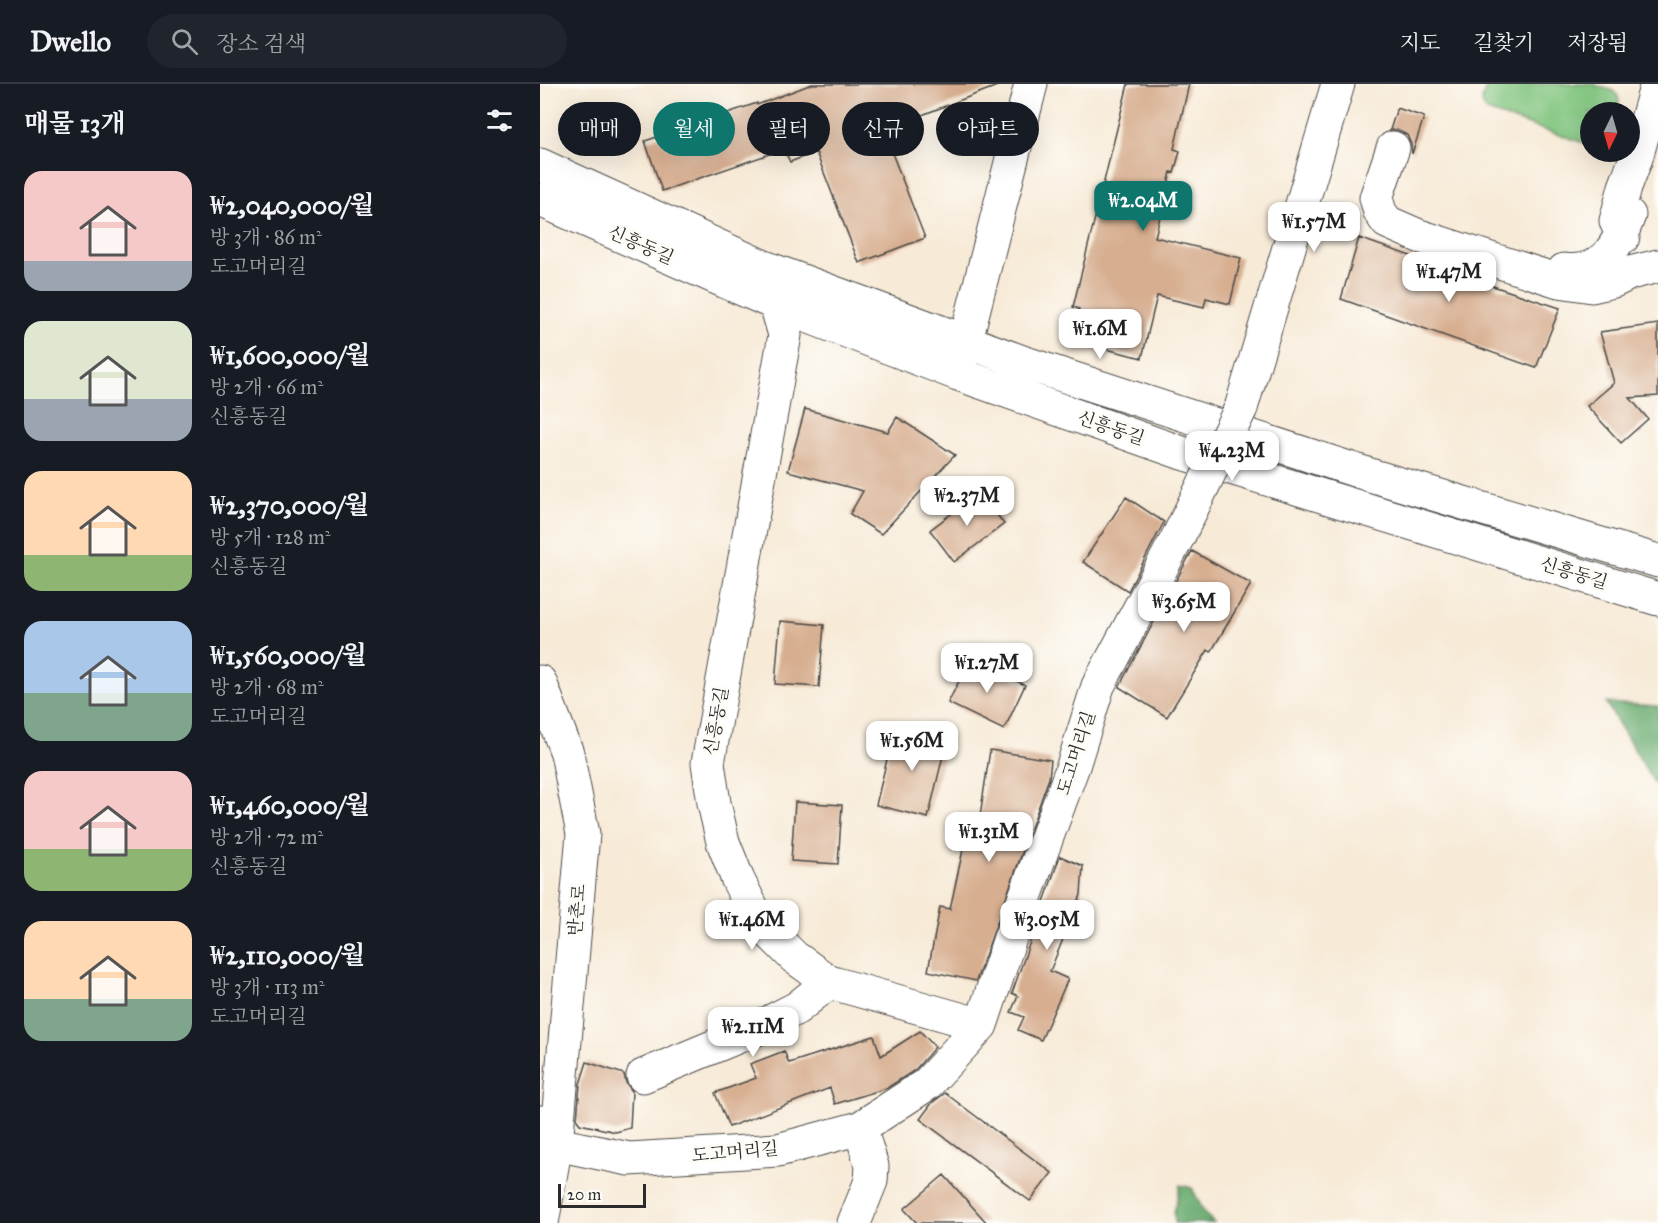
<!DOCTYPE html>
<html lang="ko">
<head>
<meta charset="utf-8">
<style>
	body { margin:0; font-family:"IM FELL Great Primer","Noto Serif KR",serif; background:#20242c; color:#f1f3f6; height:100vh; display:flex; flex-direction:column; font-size:22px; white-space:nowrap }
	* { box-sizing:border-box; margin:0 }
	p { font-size:20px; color:#9ea1a6 }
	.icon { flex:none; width:33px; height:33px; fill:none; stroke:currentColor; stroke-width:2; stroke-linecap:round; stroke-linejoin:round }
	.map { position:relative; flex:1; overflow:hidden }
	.side { display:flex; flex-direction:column; background:#171b24; width:540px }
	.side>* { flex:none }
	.hud { position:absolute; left:18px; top:18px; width:570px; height:54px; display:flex; gap:12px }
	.needle { width:39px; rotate:185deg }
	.controls { position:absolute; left:1040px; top:18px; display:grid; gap:12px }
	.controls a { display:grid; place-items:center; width:60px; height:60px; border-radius:50%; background:#171b24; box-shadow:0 6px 24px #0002; font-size:30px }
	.scale { position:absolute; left:18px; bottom:15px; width:88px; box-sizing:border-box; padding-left:6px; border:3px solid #2b2b2b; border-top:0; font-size:16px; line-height:21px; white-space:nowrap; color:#2b2b2b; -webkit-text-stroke:4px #fdfcf7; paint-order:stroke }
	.price { position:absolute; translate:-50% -51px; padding:0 14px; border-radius:12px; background:#fff; color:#222; font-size:20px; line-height:39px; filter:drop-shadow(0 2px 3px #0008) }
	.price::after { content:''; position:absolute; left:50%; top:36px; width:18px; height:14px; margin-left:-9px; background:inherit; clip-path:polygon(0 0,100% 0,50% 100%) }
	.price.current { background:#0f766e; color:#fff }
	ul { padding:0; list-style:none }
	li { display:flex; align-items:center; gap:18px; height:150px; padding:0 24px }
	li span { display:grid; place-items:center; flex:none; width:168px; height:120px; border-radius:18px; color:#555 }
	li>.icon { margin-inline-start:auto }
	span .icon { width:72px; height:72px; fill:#fffc; stroke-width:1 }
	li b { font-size:26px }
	h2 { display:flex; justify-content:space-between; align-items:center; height:72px; padding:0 24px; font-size:26px }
	.chip { padding:0 21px; border-radius:27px; background:#171b24; box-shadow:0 6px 24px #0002; font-size:21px; line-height:54px }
	.chip.current { background:#0f766e; color:#fff }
	header { display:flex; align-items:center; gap:36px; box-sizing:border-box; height:84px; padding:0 30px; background:#171b24; border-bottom:2px solid #363941 }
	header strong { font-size:28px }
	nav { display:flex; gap:33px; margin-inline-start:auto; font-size:21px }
	.search { width:420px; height:54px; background:#20242c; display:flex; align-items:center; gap:15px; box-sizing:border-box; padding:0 21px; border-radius:33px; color:#9ea1a6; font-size:22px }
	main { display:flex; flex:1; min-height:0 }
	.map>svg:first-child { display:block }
	.green { fill:#81c57f; stroke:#567855; stroke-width:1.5 }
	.forest { fill:#68aa6e; stroke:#4a6a4c; stroke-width:1.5 }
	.building { fill:#d7ae90 }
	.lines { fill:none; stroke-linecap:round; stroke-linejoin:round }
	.minor-casing { stroke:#4a4845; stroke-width:35 }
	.minor { stroke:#fff; stroke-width:33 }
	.minor-bridge-casing { stroke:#4a4845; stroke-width:35; stroke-linecap:butt }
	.minor-bridge { stroke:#fff; stroke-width:33 }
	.labels { text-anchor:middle; stroke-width:6; stroke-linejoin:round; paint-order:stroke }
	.street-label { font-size:18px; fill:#2b2b2b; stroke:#fdfcf7 }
</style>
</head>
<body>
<header>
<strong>Dwello</strong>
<div class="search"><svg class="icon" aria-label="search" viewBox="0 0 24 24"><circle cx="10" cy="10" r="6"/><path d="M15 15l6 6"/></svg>장소 검색</div>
<nav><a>지도</a><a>길찾기</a><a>저장됨</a></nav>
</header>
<main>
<section class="side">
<h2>매물 13개<svg class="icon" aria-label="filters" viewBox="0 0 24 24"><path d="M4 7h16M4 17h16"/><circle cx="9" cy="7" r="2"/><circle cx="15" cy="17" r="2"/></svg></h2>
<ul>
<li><span style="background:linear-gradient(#f6c9c9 75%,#9aa5b1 0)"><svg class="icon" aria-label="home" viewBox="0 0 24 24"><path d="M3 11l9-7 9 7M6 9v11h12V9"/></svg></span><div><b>₩2,040,000/월</b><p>방 3개 · 86 m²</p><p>도고머리길</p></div></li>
<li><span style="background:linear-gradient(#dfe7d0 65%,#9aa5b1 0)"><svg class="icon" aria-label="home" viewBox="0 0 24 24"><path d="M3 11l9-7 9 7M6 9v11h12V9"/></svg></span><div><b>₩1,600,000/월</b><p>방 2개 · 66 m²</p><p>신흥동길</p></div></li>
<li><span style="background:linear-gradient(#ffd9b3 70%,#8fb573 0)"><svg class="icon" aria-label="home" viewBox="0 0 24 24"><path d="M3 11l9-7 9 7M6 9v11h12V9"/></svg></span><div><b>₩2,370,000/월</b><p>방 5개 · 128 m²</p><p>신흥동길</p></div></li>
<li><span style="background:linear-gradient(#a9c7e8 60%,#7fa58c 0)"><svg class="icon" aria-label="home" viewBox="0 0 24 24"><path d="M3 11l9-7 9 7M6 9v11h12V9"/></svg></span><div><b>₩1,560,000/월</b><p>방 2개 · 68 m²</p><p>도고머리길</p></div></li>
<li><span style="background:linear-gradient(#f6c9c9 65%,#8fb573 0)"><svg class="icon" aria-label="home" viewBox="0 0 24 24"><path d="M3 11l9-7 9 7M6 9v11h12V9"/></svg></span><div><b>₩1,460,000/월</b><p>방 2개 · 72 m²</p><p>신흥동길</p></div></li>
<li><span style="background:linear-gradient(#ffd9b3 65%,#7fa58c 0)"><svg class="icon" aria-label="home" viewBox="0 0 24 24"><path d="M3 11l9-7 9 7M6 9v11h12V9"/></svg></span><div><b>₩2,110,000/월</b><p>방 3개 · 113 m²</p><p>도고머리길</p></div></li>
</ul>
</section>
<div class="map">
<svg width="1118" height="1139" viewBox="0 0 1118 1139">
	<rect width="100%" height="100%" fill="#fdfcf7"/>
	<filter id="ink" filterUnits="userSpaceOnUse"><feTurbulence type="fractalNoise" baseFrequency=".0167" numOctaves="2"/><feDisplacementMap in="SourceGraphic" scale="12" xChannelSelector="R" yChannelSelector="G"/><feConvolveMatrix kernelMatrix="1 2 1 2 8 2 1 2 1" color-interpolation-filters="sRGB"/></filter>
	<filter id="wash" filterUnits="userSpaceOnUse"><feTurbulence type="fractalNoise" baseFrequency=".008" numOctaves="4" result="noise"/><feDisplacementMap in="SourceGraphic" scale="24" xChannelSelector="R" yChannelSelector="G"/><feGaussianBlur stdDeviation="1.35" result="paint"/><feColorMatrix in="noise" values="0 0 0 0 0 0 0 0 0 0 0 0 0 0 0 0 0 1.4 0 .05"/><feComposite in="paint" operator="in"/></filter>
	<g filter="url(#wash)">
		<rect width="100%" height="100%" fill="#f7ead7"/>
		<path class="green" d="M947,0H1052L1073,7L1078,12L1079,18L1076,28H1050V61L947,27C938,19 944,10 947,0Z"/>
		<path class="forest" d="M1066,619L1118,622V705Z
			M640,1101L652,1104L665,1130L674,1139H635L634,1128Z"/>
		<g id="blocks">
			<path class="building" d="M272,0H456L457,2L343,46L385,154L319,179L276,68L250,78L244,65L122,107L105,57L217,19V21Z
				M588,0H649L634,65L640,67L634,89L631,88L615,153L701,174L690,220L666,214L664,223L617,212L602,274L538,258L543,237L537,235L539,225L533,223Z
				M857,24L884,33L872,70L871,60L867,51L858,46H850Z
				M819,154L908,185L907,187L1020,224L996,284L801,215Z
				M1118,240V312L1090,314L1108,335L1081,359L1047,322L1074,299L1060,248Z
				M265,325L348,348L357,333L415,371L341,450L310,430L323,407L248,387Z
				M440,408L464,440L414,478L390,446Z
				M586,413L624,438L588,507L543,478Z
				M652,467L711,500L671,568L668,566L627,633L579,603Z
				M240,537L284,541L279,603L235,600Z
				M430,575L485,601L464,646L408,619Z
				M355,642L407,655L388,734L336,721Z
				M450,666L511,676L509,694L436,897L388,887L400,823L410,825L428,743L438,745Z
				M255,718L302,721L298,780L251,777Z
				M520,772L543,782L541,811L510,887L528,895L501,956L478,946L484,933L471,928L478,912L472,909Z
				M380,947L395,963L375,986L347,1004L295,1020L290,1004L189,1043L175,1009L216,994L210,980L244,967L249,979L334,952L341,972Z
				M47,978L84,990L86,999L92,1007L90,1044L76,1048L40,1040L37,1036L40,1000Z
				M405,1009L512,1089L490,1117L380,1035L392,1019Z
				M404,1091L447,1139H377L364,1125Z"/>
		</g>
	</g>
	<g filter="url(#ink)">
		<use href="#blocks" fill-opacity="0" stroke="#4a4845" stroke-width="1.5"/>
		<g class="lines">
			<defs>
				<path id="minor" d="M853,64L836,114L840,128L847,138L879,152L1019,197L1052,202L1074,197L1090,189L1118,182
					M0,81L224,183L485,279L830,391L1118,477
					M0,116L236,220L418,290L642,369L1118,515
					M1083,153L1076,137L1085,103L1096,74L1117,0
					M1024,186C1061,191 1078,163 1089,131
					M236,220L245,251L168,679L174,719L183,758L198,796L219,838L254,873L289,898L441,941
					M420,279L491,0
					M701,324L798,0
					M0,598L27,669L43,750L16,1060L2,1139
					M103,992L216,945L257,924L289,898
					M0,1038L16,1060L89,1075L238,1066L320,1044L387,1000L441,941L470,854L533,682L558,602L639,451
					M314,1139L331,1097L332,1082L320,1044"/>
			</defs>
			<use href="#minor" class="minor-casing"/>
			<use href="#minor" class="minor"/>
			<defs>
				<path id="minor-bridge" d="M639,451L701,324"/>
			</defs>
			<use href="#minor-bridge" class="minor-bridge-casing"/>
			<use href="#minor-bridge" class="minor-bridge"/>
		</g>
	</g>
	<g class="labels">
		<g class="street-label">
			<text transform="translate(101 161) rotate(24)" y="6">신흥동길</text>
			<text transform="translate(571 344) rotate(19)" y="6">신흥동길</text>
			<text transform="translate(1034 489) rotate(17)" y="6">신흥동길</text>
			<text transform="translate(176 637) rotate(-80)" y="6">신흥동길</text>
			<text transform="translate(536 669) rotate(-72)" y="6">도고머리길</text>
			<text transform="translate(37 826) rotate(-85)" y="6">반촌로</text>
			<text transform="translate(195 1068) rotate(-5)" y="6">도고머리길</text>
		</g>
	</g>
</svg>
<div class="controls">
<a><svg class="needle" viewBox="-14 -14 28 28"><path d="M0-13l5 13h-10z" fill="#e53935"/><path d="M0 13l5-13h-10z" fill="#9ea1a6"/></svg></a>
</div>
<div class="scale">20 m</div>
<b class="price current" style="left:603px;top:148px">₩2.04M</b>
<b class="price" style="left:774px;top:169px">₩1.57M</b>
<b class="price" style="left:909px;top:219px">₩1.47M</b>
<b class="price" style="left:560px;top:276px">₩1.6M</b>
<b class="price" style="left:692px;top:398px">₩4.23M</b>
<b class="price" style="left:427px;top:443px">₩2.37M</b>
<b class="price" style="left:644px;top:549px">₩3.65M</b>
<b class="price" style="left:447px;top:610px">₩1.27M</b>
<b class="price" style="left:372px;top:688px">₩1.56M</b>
<b class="price" style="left:449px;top:779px">₩1.31M</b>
<b class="price" style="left:212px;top:867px">₩1.46M</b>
<b class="price" style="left:507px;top:867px">₩3.05M</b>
<b class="price" style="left:213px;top:974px">₩2.11M</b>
<div class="hud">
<a class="chip">매매</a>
<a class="chip current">월세</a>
<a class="chip">필터</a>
<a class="chip">신규</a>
<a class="chip">아파트</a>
</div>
</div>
</main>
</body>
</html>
